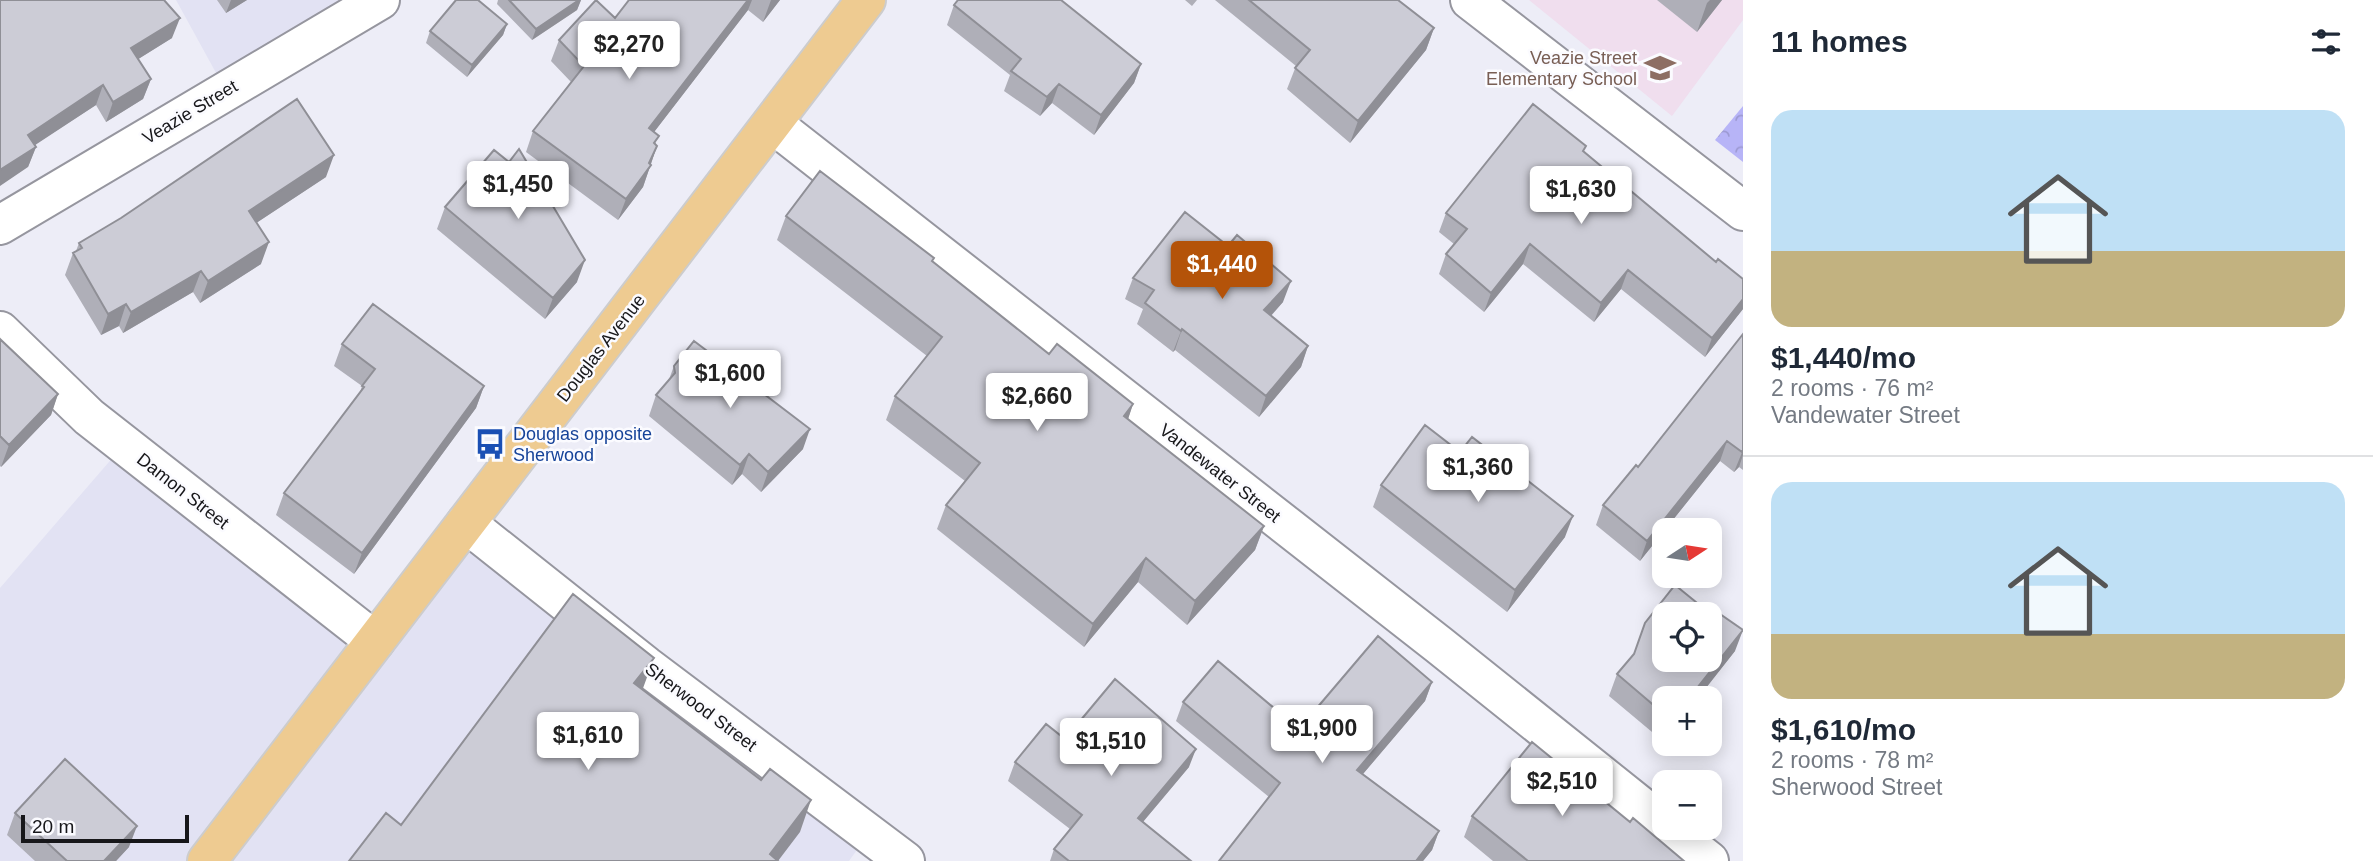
<!DOCTYPE html>
<html lang="en">
<head>
<meta charset="utf-8">
<style>
	body { margin:0; font-family:Arial,sans-serif; background:#f6f6f7; color:#1f2937; height:100vh; display:flex; flex-direction:column; font-size:26px; white-space:nowrap }
	* { box-sizing:border-box; margin:0 }
	p { font-size:23px; color:#747a83 }
	.icon { flex:none; width:38px; height:38px; fill:none; stroke:currentColor; stroke-width:2; stroke-linecap:round; stroke-linejoin:round }
	.map { position:relative; flex:1; overflow:hidden }
	.details { display:flex; flex-direction:column; background:#fff; width:630px }
	.details>* { flex:none }
	.needle { width:46px; rotate:78deg }
	.controls { position:absolute; left:1652px; top:518px; display:grid; gap:14px }
	.controls a { display:grid; place-items:center; width:70px; height:70px; border-radius:14px; background:#fff; box-shadow:0 4px 18px #0003; font-size:35px }
	.scale { position:absolute; left:21px; bottom:18px; width:168px; box-sizing:border-box; padding-left:7px; border:4px solid #17171a; border-top:0; font-size:19px; line-height:24px; white-space:nowrap; color:#17171a; -webkit-text-stroke:5px #fbfbff; paint-order:stroke }
	.price { position:absolute; translate:-50% -60px; padding:0 16px; border-radius:7px; background:#fff; color:#222; font-size:23px; line-height:46px; filter:drop-shadow(0 2px 4px #0008) }
	.price::after { content:''; position:absolute; left:50%; top:42px; width:21px; height:16px; margin-left:-10px; background:inherit; clip-path:polygon(0 0,100% 0,50% 100%) }
	.price.on { background:#b45309; color:#fff }
	ul { padding:0; list-style:none }
	li { display:grid; align-content:center; gap:14px; height:371px; padding:0 28px }
	li+li { border-top:2px solid #e0e1e3 }
	li span { display:grid; place-items:center; height:217px; border-radius:21px; color:#555 }
	li>.icon { margin-inline-start:auto }
	span .icon { width:126px; height:126px; fill:#fffc; stroke-width:1 }
	li b { font-size:30px }
	h2 { display:flex; justify-content:space-between; align-items:center; height:84px; padding:0 28px; font-size:30px }
	main { display:flex; flex:1; min-height:0 }
	.map>svg:first-child { display:block }
	.built { fill:#e2e2f3 }
	.education { fill:#f0deee }
	.forest { fill:url(#forest-crowns) }
	.lines { fill:none; stroke-linecap:round; stroke-linejoin:round }
	.minor-casing { stroke:#96969f; stroke-width:42 }
	.primary-casing { stroke:#cccccd; stroke-width:42 }
	.minor { stroke:#fff; stroke-width:38 }
	.primary { stroke:#eecb91; stroke-width:38 }
	.wall { fill:#afafb8 }
	.shaded-wall { fill:#8f8f96 }
	.building { fill:#ccccd6; stroke:#8f8f96; stroke-width:2; fill-rule:evenodd }
	.labels { text-anchor:middle; stroke-width:5; stroke-linejoin:round; paint-order:stroke }
	.education-label { font-size:18px; fill:#785e54; stroke:#fbfbff; text-anchor:end }
	.street-label { font-size:18px; fill:#17171a; stroke:#fbfbff }
	.transit-label { font-size:18px; fill:#164399; stroke:#fbfbff; text-anchor:start }
</style>
</head>
<body>
<main>
<div class="map">
<svg width="1743" height="861" viewBox="0 0 1743 861">
	<defs>
		<pattern id="forest-crowns" width="20" height="18" patternUnits="userSpaceOnUse" patternTransform="scale(1.75)"><rect width="20" height="18" fill="#b7b4f7"/><path d="M2 6a3 3 0 1 1 6 0M12 15a3 3 0 1 1 6 0" fill="none" stroke="#9d9ad3"/></pattern>
	</defs>
	<rect width="100%" height="100%" fill="#ededf7"/>
	<path class="built" d="M176,0H381L226,91Z
		M121,448L367,635L462,536L866,837L849,861H0V588Z"/>
	<path class="education" d="M1529,0H1743V20L1672,116Z"/>
	<path class="forest" d="M1743,106V162L1715,140Z"/>
	<g class="lines">
		<defs>
			<path id="minor" d="M1470,0L1743,211
				M773,124L1439,645L1664,825
				M0,225L380,0
				M0,331L89,417L375,641
				M466,523L646,666L905,861
				M1667,828L1709,861"/>
			<path id="primary" d="M207,861L866,0"/>
		</defs>
		<use href="#minor" class="minor-casing"/>
		<use href="#primary" class="primary-casing"/>
		<use href="#minor" class="minor"/>
		<use href="#primary" class="primary"/>
	</g>
	<path class="wall" d="M0,0L172,38L138,59L151,79L143,99L106,122L96,105L34,145L36,147L28,167Z
		M217,0H247L226,13Z
		M498,0H581L577,10L532,40L497,4Z
		M629,0H780L763,22L748,10L654,132L656,145L657,146L643,187L618,220L526,152L533,131L571,82L551,61L559,40L615,18Z
		M1185,0H1197L1192,6Z
		M1215,0H1398L1434,28L1426,50L1350,143L1287,89L1296,66Z
		M1657,0H1722L1697,32Z
		M954,5L1141,64L1134,83L1094,135L1052,103L1040,116L1004,91L1010,75L947,25Z
		M507,24L503,35L467,77L426,43L430,31Z
		M1584,152L1716,262L1743,279V309L1705,357L1621,289L1594,322L1523,264L1484,312L1439,274L1446,254L1454,244L1439,232L1446,213Z
		M326,177L256,223L261,264L200,303L193,292L123,333L119,326L101,335L65,275L73,253L76,251L79,243Z
		M445,207L577,282L545,319L437,229Z
		M786,216L934,258L932,261L1049,354L1133,404L1128,419L1264,526L1255,550L1187,625L1138,582L1084,647L937,529L946,505L965,481L886,420L895,396L927,356L777,240Z
		M1133,278L1283,302L1271,316L1308,346L1301,367L1259,417L1175,350L1173,352L1137,324L1143,309L1125,299Z
		M1743,334V470L1739,467L1734,472L1720,461L1640,561L1596,525L1603,505L1638,467Z
		M0,339L58,394L51,415L1,467L0,466Z
		M342,344L484,386L476,408L354,574L276,515L284,493L360,393L362,386L334,366Z
		M674,366L803,449L761,492L742,474L732,485L649,416L656,395L668,382Z
		M1460,452L1565,537L1507,612L1373,507L1381,485Z
		M1707,611L1735,651L1698,698H1664V742L1609,696L1617,674Z
		M1432,682L1425,701L1363,774L1439,831L1432,850L1423,861H1219L1269,797L1176,721L1183,702L1299,729Z
		M1015,762L1189,767L1143,822L1191,861H1050L1054,849L1070,829L1008,781Z
		M15,813L129,847L116,861H35L7,835Z
		M1472,816L1630,822L1684,861H1493L1464,837Z"/>
	<path class="shaded-wall" d="M231,0H247L226,13Z
		M579,0H581L577,10L532,40L536,29Z
		M748,0H752L748,10L641,149L649,128Z
		M771,0H780L763,22Z
		M1710,0H1722L1697,32L1707,3Z
		M180,18L172,38L124,68L131,48Z
		M507,24L503,35L467,77L472,65Z
		M1434,28L1426,50L1350,143L1358,121Z
		M1141,64L1134,83L1094,135L1101,115Z
		M151,79L143,99L106,122L113,102Z
		M1059,84L1052,103L1040,116L1047,97Z
		M103,85L96,105L20,155L28,135Z
		M657,146L643,187L618,220L626,199L649,163Z
		M36,147L28,167L0,186V170Z
		M334,155L326,177L241,233L249,211Z
		M269,242L261,264L200,303L208,281Z
		M1530,244L1523,264L1484,312L1491,293Z
		M585,260L577,282L545,319L553,298Z
		M1628,270L1621,289L1594,322L1601,303Z
		M201,271L193,292L123,333L131,312Z
		M1291,281L1283,302L1257,331L1264,310Z
		M1743,299V309L1705,357L1712,338Z
		M126,304L119,326L101,335L108,314Z
		M1182,329L1175,350L1173,352L1181,331Z
		M1308,346L1301,367L1259,417L1266,396Z
		M484,386L476,408L354,574L362,553Z
		M58,394L51,415L1,467L9,445Z
		M1133,404L1125,428L1124,416Z
		M810,429L803,449L761,492L768,472Z
		M1727,441L1720,461L1640,561L1647,541Z
		M1743,450V455L1739,467L1734,472Z
		M749,454L742,474L732,485L740,465Z
		M1573,516L1565,537L1507,612L1515,590Z
		M1264,526L1255,550L1187,625L1195,601Z
		M1146,558L1138,582L1084,647L1093,624Z
		M1743,630L1735,651L1698,698H1689Z
		M654,658L642,691L634,683Z
		M1432,682L1425,701L1351,788L1357,770Z
		M1196,749L1189,767L1131,836L1138,818Z
		M811,800L800,832L778,861L770,854Z
		M137,826L129,847L116,861H104Z
		M1439,831L1432,850L1423,861H1416Z"/>
	<path class="building" d="M0,0H164L180,18L131,48L151,79L113,102L103,85L28,135L36,147L0,170Z
		M456,0H478L507,24L472,65L430,31Z
		M509,0H579L536,29Z
		M596,0L615,18L629,0H748L649,128L659,136L654,143L657,146L649,163L651,165L626,199L533,131L584,66L559,40Z
		M958,0H1061L1141,64L1101,115L1059,84L1047,97L1011,71L1021,59L954,5Z
		M1249,0H1398L1434,28L1358,121L1295,68L1310,50Z
		M297,99L334,155L249,211L269,242L208,281L201,271L131,312L126,304L108,314L73,253L82,248L79,243L121,218Z
		M1533,104L1586,146L1583,151L1716,262L1718,259L1743,279V299L1712,338L1628,270L1601,303L1530,244L1491,293L1446,254L1467,229L1446,213Z
		M519,149L585,260L553,298L445,207L494,150L509,162Z
		M820,171L934,258L932,261L1049,354L1057,344L1133,404L1124,416L1264,526L1195,601L1146,558L1093,624L946,505L980,463L895,396L942,337L786,216Z
		M1185,212L1228,246L1237,235L1291,281L1264,310L1308,346L1266,396L1182,329L1181,331L1145,303L1154,290L1133,278Z
		M373,304L484,386L362,553L284,493L364,387L362,386L375,369L342,344Z
		M1743,334V450L1742,452L1727,441L1647,541L1603,505L1636,465L1638,467Z
		M0,339L58,394L9,445L0,436Z
		M694,341L810,429L768,472L749,454L740,465L656,395L675,373L674,366Z
		M1425,425L1460,452L1472,437L1573,516L1515,590L1381,485Z
		M1675,585L1707,611L1717,612L1743,630L1689,698H1664V714L1617,674L1634,654L1645,623ZM1664,614H1710V660H1664Z
		M573,594L654,658L634,683L761,780L770,769L811,800L770,854L778,861H349L386,813L401,825Z
		M1378,636L1432,682L1357,770L1439,831L1416,861H1219L1280,783L1183,702L1218,661L1299,729Z
		M1115,679L1196,749L1138,818L1191,861H1069L1054,849L1082,815L1015,762L1046,724L1065,739Z
		M1532,742L1630,822L1633,818L1684,861H1528L1472,816Z
		M65,759L137,826L104,861H67L15,813Z"/>
	<defs>
		<symbol id="school-bare" viewBox="-9 -9 18 18"><path d="M0-5L7-2L0 1L-7-2ZM-4 1L0 2.5L4 1V4Q0 6-4 4Z" fill="#8d6e63" stroke="#fbfbff" stroke-width="2.5" paint-order="stroke"/></symbol>
		<symbol id="bus-bare" viewBox="-9 -9 18 18"><path d="M-5-6H5V4H4V6H2V4H-2V6H-4V4H-5ZM-3.5-4V0h7V-4ZM-3.5 1.2v1.5H-2V1.2ZM2 1.2v1.5H3.5V1.2Z" fill="#1a4fb4" stroke="#fbfbff" stroke-width="2.5" paint-order="stroke"/></symbol>
	</defs>
	<g fill-rule="evenodd">
		<use href="#school-bare" x="1638" y="46" width="44" height="44"/>
		<use href="#bus-bare" x="468" y="422" width="44" height="44"/>
	</g>
	<g class="labels">
		<g class="education-label">
			<text x="1637" y="64">Veazie Street<tspan x="1637" dy="21">Elementary School</tspan></text>
		</g>
		<g class="street-label">
			<text transform="translate(190 112) rotate(-31)" y="6">Veazie Street</text>
			<text transform="translate(601 348) rotate(-52)" y="6">Douglas Avenue</text>
			<text transform="translate(1220 473) rotate(38)" y="6">Vandewater Street</text>
			<text transform="translate(183 491) rotate(38)" y="6">Damon Street</text>
			<text transform="translate(701 707) rotate(37)" y="6">Sherwood Street</text>
		</g>
		<g class="transit-label">
			<text x="513" y="440">Douglas opposite<tspan x="513" dy="21">Sherwood</tspan></text>
		</g>
	</g>
</svg>
<div class="controls">
<a><svg class="needle" viewBox="-14 -14 28 28"><path d="M0-13l5 13h-10z" fill="#e53935"/><path d="M0 13l5-13h-10z" fill="#747a83"/></svg></a>
<a><svg class="icon" aria-label="locate" viewBox="0 0 24 24"><circle cx="12" cy="12" r="6"/><path d="M12 2v4M12 18v4M2 12h4M18 12h4"/></svg></a>
<a>+</a>
<a>−</a>
</div>
<div class="scale">20 m</div>
<b class="price" style="left:629px;top:81px">$2,270</b>
<b class="price" style="left:518px;top:221px">$1,450</b>
<b class="price" style="left:1581px;top:226px">$1,630</b>
<b class="price on" style="left:1222px;top:301px">$1,440</b>
<b class="price" style="left:730px;top:410px">$1,600</b>
<b class="price" style="left:1037px;top:433px">$2,660</b>
<b class="price" style="left:1478px;top:504px">$1,360</b>
<b class="price" style="left:1322px;top:765px">$1,900</b>
<b class="price" style="left:588px;top:772px">$1,610</b>
<b class="price" style="left:1111px;top:778px">$1,510</b>
<b class="price" style="left:1562px;top:818px">$2,510</b>
</div>
<section class="details">
<h2>11 homes<svg class="icon" aria-label="filters" viewBox="0 0 24 24"><path d="M4 7h16M4 17h16"/><circle cx="9" cy="7" r="2"/><circle cx="15" cy="17" r="2"/></svg></h2>
<ul>
<li><span style="background:linear-gradient(#bfe0f5 65%,#c2b280 0)"><svg class="icon" aria-label="home" viewBox="0 0 24 24"><path d="M3 11l9-7 9 7M6 9v11h12V9"/></svg></span><div><b>$1,440/mo</b><p>2 rooms · 76 m²</p><p>Vandewater Street</p></div></li>
<li><span style="background:linear-gradient(#bfe0f5 70%,#c2b280 0)"><svg class="icon" aria-label="home" viewBox="0 0 24 24"><path d="M3 11l9-7 9 7M6 9v11h12V9"/></svg></span><div><b>$1,610/mo</b><p>2 rooms · 78 m²</p><p>Sherwood Street</p></div></li>
</ul>
</section>
</main>
</body>
</html>
